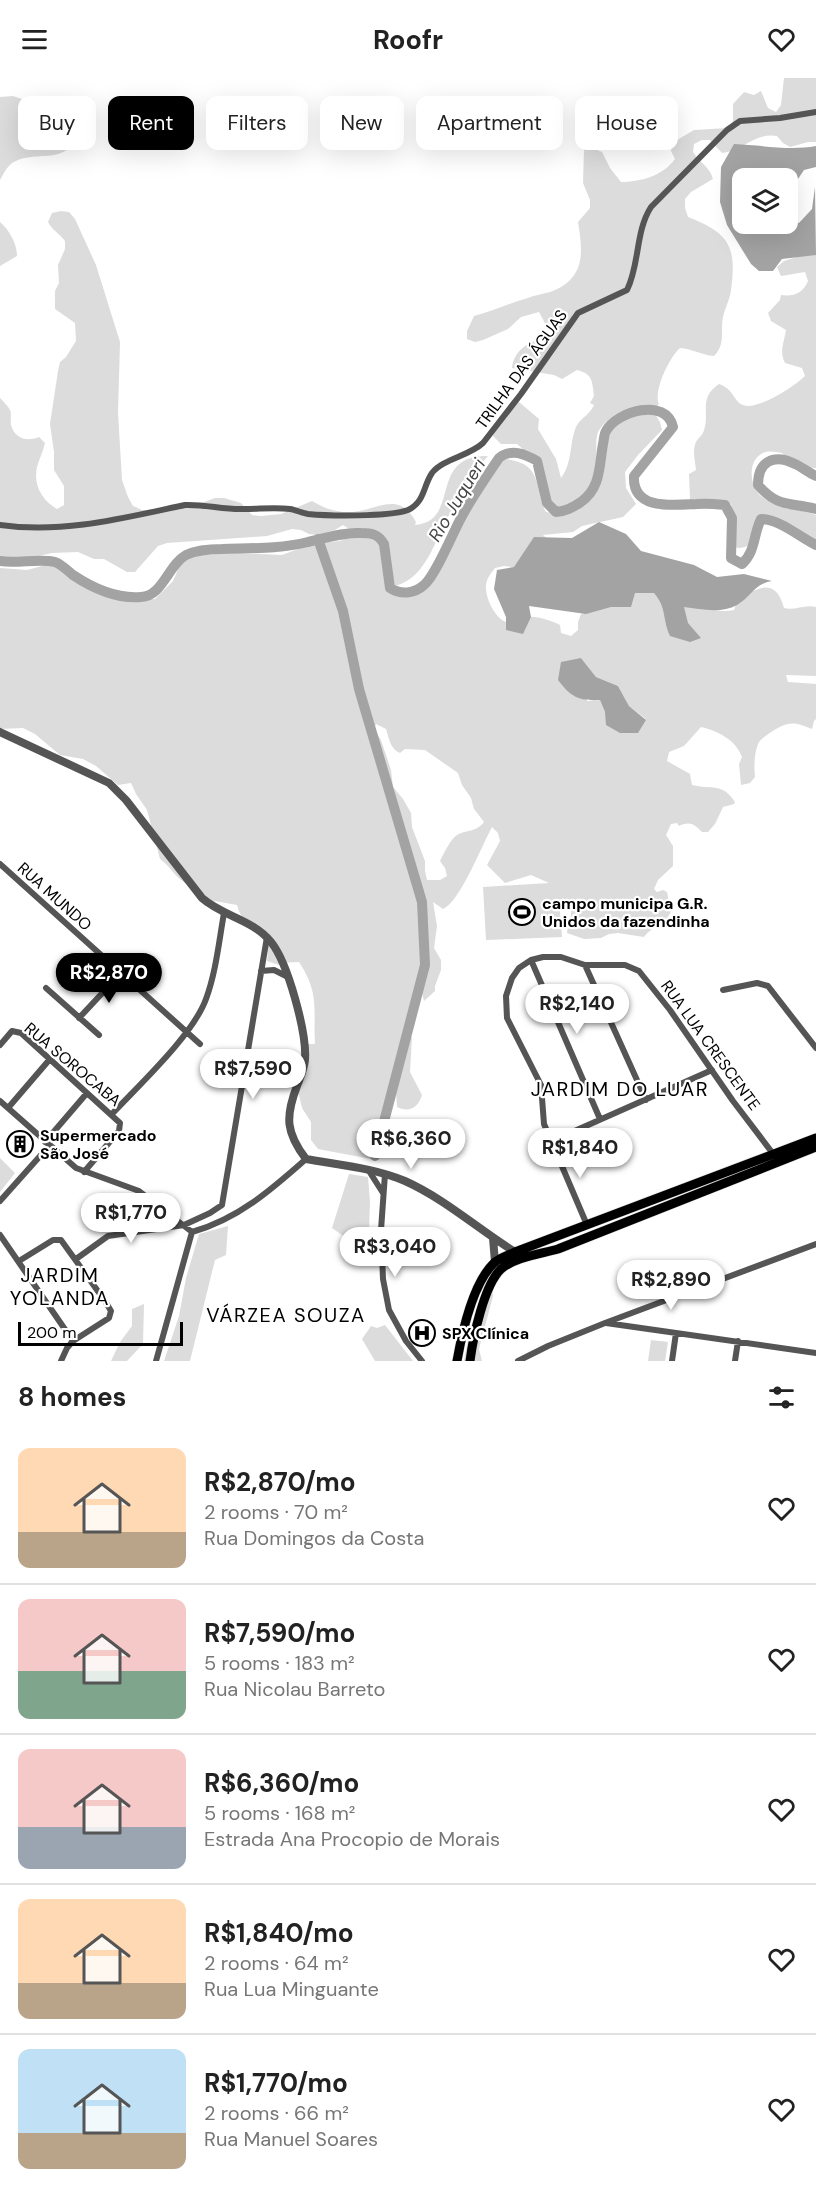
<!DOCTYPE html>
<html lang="en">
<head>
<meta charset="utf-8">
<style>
	body { margin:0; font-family:"DM Sans",sans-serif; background:#f2f2f2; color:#222; height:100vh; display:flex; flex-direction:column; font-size:22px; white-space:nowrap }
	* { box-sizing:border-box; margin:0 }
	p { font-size:20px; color:#767676 }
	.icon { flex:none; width:33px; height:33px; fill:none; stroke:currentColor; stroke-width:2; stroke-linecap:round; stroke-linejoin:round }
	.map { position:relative; height:1283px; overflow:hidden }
	.sheet { display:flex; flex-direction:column; background:#fff; flex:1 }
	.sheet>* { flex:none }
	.guide { position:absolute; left:18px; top:18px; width:780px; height:54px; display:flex; gap:12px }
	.controls { position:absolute; left:732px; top:90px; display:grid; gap:12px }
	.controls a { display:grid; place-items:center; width:66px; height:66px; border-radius:12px; background:#fff; box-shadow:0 6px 24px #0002; font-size:30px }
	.scale { position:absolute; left:18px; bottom:15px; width:165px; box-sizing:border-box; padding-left:6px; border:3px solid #000; border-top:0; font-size:16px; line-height:21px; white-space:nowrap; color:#000; -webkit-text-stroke:4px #fff; paint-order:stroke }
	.price { position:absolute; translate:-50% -51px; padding:0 14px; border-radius:21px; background:#fff; color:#222; font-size:20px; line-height:39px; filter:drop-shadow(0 2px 3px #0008) }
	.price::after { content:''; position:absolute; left:50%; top:36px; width:18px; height:14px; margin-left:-9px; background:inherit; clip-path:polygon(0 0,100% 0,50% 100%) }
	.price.selected { background:#000; color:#fff }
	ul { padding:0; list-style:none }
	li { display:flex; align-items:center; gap:18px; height:150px; padding:0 18px }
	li+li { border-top:2px solid #e0e0e0 }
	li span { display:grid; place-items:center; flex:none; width:168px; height:120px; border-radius:12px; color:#555 }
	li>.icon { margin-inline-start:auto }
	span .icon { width:72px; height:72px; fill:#fffc; stroke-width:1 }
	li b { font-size:26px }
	h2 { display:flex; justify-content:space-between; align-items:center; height:72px; padding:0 18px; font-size:26px }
	.pill { padding:0 21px; border-radius:12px; background:#fff; box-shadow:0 6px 24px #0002; font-size:21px; line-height:54px }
	.pill.selected { background:#000; color:#fff }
	header { display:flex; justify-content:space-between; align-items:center; height:78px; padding:0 18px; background:#fff; font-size:27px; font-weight:700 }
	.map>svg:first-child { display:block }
	.green { fill:#dcdcdc; fill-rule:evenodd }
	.water { fill:#a3a3a3 }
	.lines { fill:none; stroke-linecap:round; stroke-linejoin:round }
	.river { stroke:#a3a3a3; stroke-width:10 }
	.primary-casing { stroke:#dbdbdb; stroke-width:10 }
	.minor { stroke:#555; stroke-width:6 }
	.tertiary { stroke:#555; stroke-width:8 }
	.primary { stroke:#000; stroke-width:9 }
	.labels { text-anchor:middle; stroke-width:4.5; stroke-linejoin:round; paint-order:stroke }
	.street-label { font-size:16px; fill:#000; stroke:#fff }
	.poi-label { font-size:16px; font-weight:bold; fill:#000; stroke:#fff; text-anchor:start }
	.water-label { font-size:18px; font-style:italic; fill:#444; stroke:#fff }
	.quarter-label { font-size:20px; letter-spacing:1.5px; fill:#000; stroke:#fff }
</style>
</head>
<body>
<header><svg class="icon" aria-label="menu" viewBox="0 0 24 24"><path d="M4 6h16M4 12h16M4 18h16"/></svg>Roofr<svg class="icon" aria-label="heart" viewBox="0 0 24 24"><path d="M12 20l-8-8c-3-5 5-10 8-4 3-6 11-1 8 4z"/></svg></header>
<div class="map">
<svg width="816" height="1283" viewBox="0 0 816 1283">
	<rect width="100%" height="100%" fill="#fff"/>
	<path class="green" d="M784,0H816V64H808L790,69L783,65L777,58C755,54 743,73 722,75L710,62H702L694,66L693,74C699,84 710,89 713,101L691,114L685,121V130L688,139C729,155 737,168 731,212C730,221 725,230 723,239C720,254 726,266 714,278C702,277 692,271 680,270C669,280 653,313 659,327L651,330L660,344L662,352L638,377L625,394L626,410L636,426L623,439L582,448L573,454L543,457L551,464L522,490L504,488L495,490C491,495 487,500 486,507C485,519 494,539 506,544C514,547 520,540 528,539C537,538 552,543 560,547L561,555L571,558L578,552V544L581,536L598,530L628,504C656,514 707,538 734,532L737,523C756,509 776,499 784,530C795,533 804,526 816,529V598L786,597L788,604L816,606V641L814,643L812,651C792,642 786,644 768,656C765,659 759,662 758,666C754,676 754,689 755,699L750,705L741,707L739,686L742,679C736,662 718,653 701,649L684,668L669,674L667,683L690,696L692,707C712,712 722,704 735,724L734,726L723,729L715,746L708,754H702C694,746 690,743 679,748L677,745L671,746L666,757L673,768V788L658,802L654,811L657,814L663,812L667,814L671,834C665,846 652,848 644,859L618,855L609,856L601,860L584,861L567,855C568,846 572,840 571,831L565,825L562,827L559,822L562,859L486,862L483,809L549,805L531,797L505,805L487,787L500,763L498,755L492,749C482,767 460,824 443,831L433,824L437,848L434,870L441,882V892L435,908V913L424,923L422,915L413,916L401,961L404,963L412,959L410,994L422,1017C418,1030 409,1035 397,1029L395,995L393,994L371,1081L318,1071L311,1062V1044L302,1030L298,1013L306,966H315C313,931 320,916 299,884L279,885V887L267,883C273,849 243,854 237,827L209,822C203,812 190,809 181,802C173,796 169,787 160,781L147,732L136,716L131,705L118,707L96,688L83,681L60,677L35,656L23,650L0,651V490L27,492L53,485L61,487C94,506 117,520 155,521L173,503L180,487L186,481L194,478L220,474L282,477L314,465L340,463L348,459L351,452L343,447L335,452L317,457L309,456L301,452L292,451L267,458L167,465L158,468L135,494H127L104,481H94L78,474L52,475L17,483H8L0,479V320C3,323 8,328 10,332C12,336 10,343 11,347C15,361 27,364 39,359L45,365C43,374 39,381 37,389C33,407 42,422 57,431L64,427V408L54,392V374L50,346L58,293L60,284L66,279L76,263L75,245L55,231V213L59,205L58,187L65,171V163C59,155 52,152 48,144L52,135L61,133L69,134L75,141L96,187L120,264L118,335L122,402L128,419L133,428L142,432H151L196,427L215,420H224L241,425L252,437L261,438L281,436L312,423C325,431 338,435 353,434C380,431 399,413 416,444L415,447C462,443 427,377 488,378C473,395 460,417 449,437C434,464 425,504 390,509L393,516C430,533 441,466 455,444C464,428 478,414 489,399L493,391V383C504,380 511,381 521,385C541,393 536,416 546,434C552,435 559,437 564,435C585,430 601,406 603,385C603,376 597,366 600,357C603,347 614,345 623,344L624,334C614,338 603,344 598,354C595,362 597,373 596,382C595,406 581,430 556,433C548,423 547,413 543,401C539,388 528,375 517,366H501L493,358C498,345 507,331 519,324L539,341L538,351L556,381L561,400C573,384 569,366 576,349C580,340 589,338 594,327L590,325L594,318C592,303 593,296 577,292L562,301L554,297L512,290C514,270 533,261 551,259L555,251L547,249L539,234L521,239L508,251L483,262L475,264L467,261V253L474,238C493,233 510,225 528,220C535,217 543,216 550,214C586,201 583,174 578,144L590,130V122L583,105L584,71L592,70L602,74L610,90L621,104C640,104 663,98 675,81L671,73L672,65L694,52L728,50L733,43V26L744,14L754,17L761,13L768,30L776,34L781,27ZM581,580L596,599L618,608L629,628L646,641L605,634L600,622L587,623ZM376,646L386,651C389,660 390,671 400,675L405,671L425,672L458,695L462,707L471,720L474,731L484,744C475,755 468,751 457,757C450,762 444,775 440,783L445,790L447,798L440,802H427L425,793V783L412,749L411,735L403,721L393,709L391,692L381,662L374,651Z
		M13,18L31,24L38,31L55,35L77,51C71,92 34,69 11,86C6,90 3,97 0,102V19Z
		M0,144C9,152 17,165 17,178L0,188Z
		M816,173V390C803,390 791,384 782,375C776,374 769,372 763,375C747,382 749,409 762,419C777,431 799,430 816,437V464C802,458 776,431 761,441C746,450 762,470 737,470C729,456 734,441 731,426C715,419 703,421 687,425L690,421L689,396L696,392C695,382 692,373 696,364C698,360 703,357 704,352C710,335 698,320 719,306C734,311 733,323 743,327C757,333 795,308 805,298L802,290L785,285C779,273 784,265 786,252L771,243L768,235L780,222L781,217C794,219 803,215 808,203L805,194L781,198L777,189L784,183Z
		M0,1080L15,1095L0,1114Z
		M349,1096L368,1099L370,1124L368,1181L353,1184L352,1164L332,1150Z
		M228,1148L226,1177L215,1182L190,1283H164L179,1238L186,1200L199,1156Z
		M492,1211L493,1218L479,1271L482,1283H464C470,1250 472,1238 492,1211Z
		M144,1226L143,1266L127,1283H111L120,1264L132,1248V1231Z
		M385,1247L413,1283H375L362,1261L371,1248L377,1250Z
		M651,1262L668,1264L665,1283H648Z"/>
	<path class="water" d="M734,66C761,67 789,73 816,68V89L804,92L794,107L788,112V100H742V146H788V139L799,145L812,131L815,109L816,177L782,181L773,193H759L751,186L727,147L720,124L721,89Z
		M599,444L626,456L641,473L694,487L717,499L744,496L772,503C754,506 751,519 737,527C721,536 701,531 684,529L688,545L701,560L690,564L670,558C662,540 667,530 654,515H635L631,529H611L586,536L529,528L531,539L523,556L506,552V539L494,511L497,492L514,489L534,459L572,460Z
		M581,580L596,599L618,608L629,628L646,642L638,655H620L606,647L605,634L600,622C578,623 571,619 558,602L561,584Z"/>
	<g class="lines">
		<path class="river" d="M816,398C809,395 802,389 795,386C773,375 758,384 758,407C778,430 789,424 816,431
			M318,461L343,533L359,611L422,824L425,887L375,1078
			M0,483C16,486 40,480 55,484C61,486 68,493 73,497C94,511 116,521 141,519C163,518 168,487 186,477C197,472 210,471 222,471C250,470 280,471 308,464C326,460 343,454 361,455C372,455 378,456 384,466L390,510C401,517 414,516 424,507C436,497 453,454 462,438C473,418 486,399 499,380C511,370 525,376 537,383L547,425L556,434C566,433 572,430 581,424C601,410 599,388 603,366C604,362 604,356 606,353C617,333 666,319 673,349L634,398C632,433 674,427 697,426C706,425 716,426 725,427L732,440L731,480L742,486C756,473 753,457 761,441C781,442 798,458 816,467"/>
		<defs>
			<path id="primary" d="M457,1283C462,1255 473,1205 494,1185C499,1180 509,1177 515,1174L816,1060
				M470,1283C473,1260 484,1207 501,1191C515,1179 541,1176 558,1171L816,1069"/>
		</defs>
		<use href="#primary" class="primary-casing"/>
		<path class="minor" d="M0,447C63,456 124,440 185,427C205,426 224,432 244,431C260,431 275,429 290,431C296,432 302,435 308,436C329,438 389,439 408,432C425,424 423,408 432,395C443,381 469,378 483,365L521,316L578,235L627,212C640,186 635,154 651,129L727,52L740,43L780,40L816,34
			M0,786L200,966
			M531,882L600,1041
			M585,887L646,1022
			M261,893L274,892L288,899
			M46,910L99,957
			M723,912L757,905L768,908L816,970
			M79,940L121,895
			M0,967L12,953L21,955L120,1045L119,1053L84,1094
			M0,1023L76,1090L139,1113L192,1154C238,1141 271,1112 306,1081
			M8,1030L50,981
			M112,1036C139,1007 193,957 206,921C216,894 219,863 224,835
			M552,1063L712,992
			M45,1064L87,1015
			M369,1093L383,1115
			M385,1096L381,1152L383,1201L389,1232L406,1263L422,1283
			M0,1123L49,1068
			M587,1147L544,1046L541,1007L507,940L506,918L512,900L519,890L531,882L543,879H561L585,887H625L639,893L670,932L733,1023L774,1077
			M0,1157L73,1263L67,1270L61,1283
			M76,1181L108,1158L184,1147L210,1135L222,1127L267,859
			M19,1183L53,1162H61L105,1223L111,1233L109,1240L73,1263
			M606,1245L816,1275
			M156,1283L192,1154
			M518,1283L548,1268L605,1245L816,1166
			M672,1283L676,1255
			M735,1283L738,1263"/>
		<path class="tertiary" d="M0,654L109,705L126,722L202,820C222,838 254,842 271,864C288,885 307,955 305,982C304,991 300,1000 297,1008C285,1039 286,1055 306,1081C339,1087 375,1090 405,1103C445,1121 478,1151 515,1174
			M493,1160L495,1184"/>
		<use href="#primary" class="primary"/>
	</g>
	<defs>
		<symbol id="stadium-ring" viewBox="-11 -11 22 22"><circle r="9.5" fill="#fff" stroke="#000" stroke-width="1.5"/><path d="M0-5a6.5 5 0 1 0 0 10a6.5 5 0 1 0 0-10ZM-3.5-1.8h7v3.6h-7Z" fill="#000"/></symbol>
		<symbol id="building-ring" viewBox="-11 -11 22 22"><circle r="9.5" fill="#fff" stroke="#000" stroke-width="1.5"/><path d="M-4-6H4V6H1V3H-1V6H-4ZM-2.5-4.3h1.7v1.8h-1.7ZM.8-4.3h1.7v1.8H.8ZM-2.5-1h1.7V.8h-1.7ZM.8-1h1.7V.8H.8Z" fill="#000"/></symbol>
		<symbol id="hospital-ring" viewBox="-11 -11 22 22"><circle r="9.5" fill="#fff" stroke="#000" stroke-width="1.5"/><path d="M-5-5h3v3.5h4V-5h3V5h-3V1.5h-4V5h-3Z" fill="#000"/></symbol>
	</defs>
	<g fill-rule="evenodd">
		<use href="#stadium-ring" x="507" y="819" width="30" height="30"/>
		<use href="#building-ring" x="5" y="1051" width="30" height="30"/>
		<use href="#hospital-ring" x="407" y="1240" width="30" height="30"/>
	</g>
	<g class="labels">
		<g class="street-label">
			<text transform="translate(521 291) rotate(-54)" y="6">TRILHA DAS ÁGUAS</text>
			<text transform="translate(55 818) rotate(42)" y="6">RUA MUNDO</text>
			<text transform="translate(711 967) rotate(54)" y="6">RUA LUA CRESCENTE</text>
			<text transform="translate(73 986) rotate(40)" y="6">RUA SOROCABA</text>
		</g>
		<g class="poi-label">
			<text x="542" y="831">campo municipa G.R.<tspan x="542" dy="18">Unidos da fazendinha</tspan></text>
			<text x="40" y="1063">Supermercado<tspan x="40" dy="18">São José</tspan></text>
			<text x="442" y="1261">SPX Clínica</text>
		</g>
		<g class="water-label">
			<text transform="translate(457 422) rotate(-59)" y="6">Rio Juqueri</text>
		</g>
		<g class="quarter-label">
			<text x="620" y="1018">JARDIM DO LUAR</text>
			<text x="60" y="1204">JARDIM<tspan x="60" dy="23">YOLANDA</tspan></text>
			<text x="286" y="1244">VÁRZEA SOUZA</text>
		</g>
	</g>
</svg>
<div class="controls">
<a><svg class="icon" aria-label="layers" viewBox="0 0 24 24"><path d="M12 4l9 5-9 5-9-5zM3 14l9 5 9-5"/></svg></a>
</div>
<div class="scale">200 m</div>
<b class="price selected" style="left:109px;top:926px">R$2,870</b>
<b class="price" style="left:577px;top:957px">R$2,140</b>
<b class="price" style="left:253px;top:1022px">R$7,590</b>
<b class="price" style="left:411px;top:1092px">R$6,360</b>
<b class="price" style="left:580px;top:1101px">R$1,840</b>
<b class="price" style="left:131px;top:1166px">R$1,770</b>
<b class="price" style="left:395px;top:1200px">R$3,040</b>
<b class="price" style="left:671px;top:1233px">R$2,890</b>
<div class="guide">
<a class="pill">Buy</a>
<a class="pill selected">Rent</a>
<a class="pill">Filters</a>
<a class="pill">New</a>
<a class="pill">Apartment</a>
<a class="pill">House</a>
</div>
</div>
<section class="sheet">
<h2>8 homes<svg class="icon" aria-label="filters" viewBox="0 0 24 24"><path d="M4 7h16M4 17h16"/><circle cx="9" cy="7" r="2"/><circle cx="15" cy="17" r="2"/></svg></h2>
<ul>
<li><span style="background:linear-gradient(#ffd9b3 70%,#b9a48a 0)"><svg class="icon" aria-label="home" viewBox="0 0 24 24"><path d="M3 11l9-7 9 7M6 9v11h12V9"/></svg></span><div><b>R$2,870/mo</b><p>2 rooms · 70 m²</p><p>Rua Domingos da Costa</p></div><svg class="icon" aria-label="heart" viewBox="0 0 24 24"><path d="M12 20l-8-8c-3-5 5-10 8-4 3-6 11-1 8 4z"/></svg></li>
<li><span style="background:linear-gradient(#f6c9c9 60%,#7fa58c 0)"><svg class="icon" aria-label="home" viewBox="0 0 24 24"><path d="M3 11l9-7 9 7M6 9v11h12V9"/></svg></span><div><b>R$7,590/mo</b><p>5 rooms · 183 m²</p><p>Rua Nicolau Barreto</p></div><svg class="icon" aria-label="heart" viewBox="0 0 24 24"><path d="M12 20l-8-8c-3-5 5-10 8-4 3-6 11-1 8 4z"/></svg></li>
<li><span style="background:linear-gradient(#f6c9c9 65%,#9aa5b1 0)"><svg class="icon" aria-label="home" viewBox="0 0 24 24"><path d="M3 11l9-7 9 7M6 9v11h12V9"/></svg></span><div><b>R$6,360/mo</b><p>5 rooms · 168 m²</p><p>Estrada Ana Procopio de Morais</p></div><svg class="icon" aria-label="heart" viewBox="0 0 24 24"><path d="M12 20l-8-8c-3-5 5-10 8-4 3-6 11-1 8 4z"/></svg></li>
<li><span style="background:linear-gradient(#ffd9b3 70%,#b9a48a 0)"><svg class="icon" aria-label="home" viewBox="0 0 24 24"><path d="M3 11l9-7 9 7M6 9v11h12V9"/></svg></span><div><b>R$1,840/mo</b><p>2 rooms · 64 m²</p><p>Rua Lua Minguante</p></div><svg class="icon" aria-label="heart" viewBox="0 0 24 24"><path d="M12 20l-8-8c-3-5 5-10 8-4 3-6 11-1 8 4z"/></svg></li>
<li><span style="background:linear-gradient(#bfe0f5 70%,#b9a48a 0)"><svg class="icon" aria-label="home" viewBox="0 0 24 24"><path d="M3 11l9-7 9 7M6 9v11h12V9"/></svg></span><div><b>R$1,770/mo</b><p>2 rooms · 66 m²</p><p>Rua Manuel Soares</p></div><svg class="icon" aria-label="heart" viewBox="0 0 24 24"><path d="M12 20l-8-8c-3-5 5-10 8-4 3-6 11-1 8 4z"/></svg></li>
</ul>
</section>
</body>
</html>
